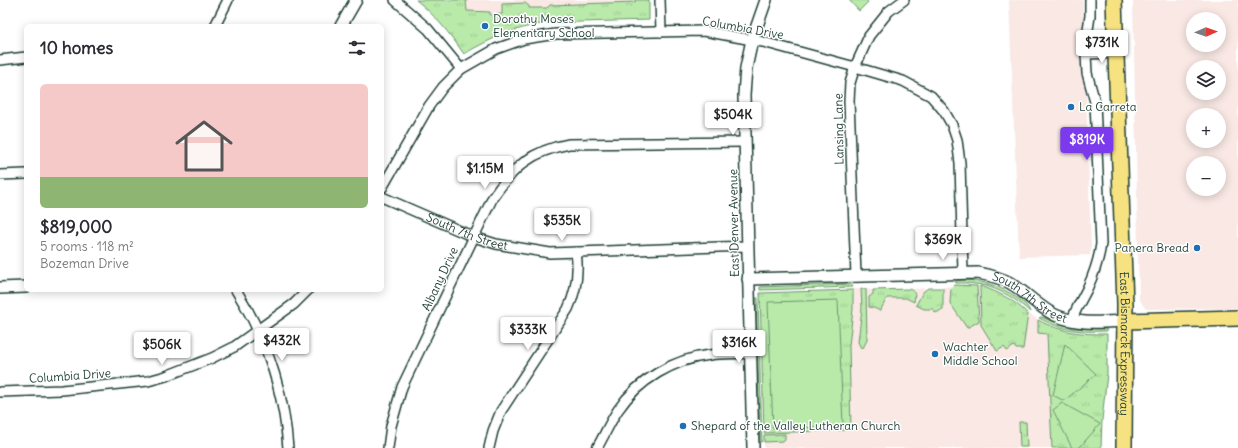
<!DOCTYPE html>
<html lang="en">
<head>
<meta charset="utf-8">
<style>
	body { margin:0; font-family:Delius,sans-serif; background:#f2f2f3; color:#2b2b33; height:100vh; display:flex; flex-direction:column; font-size:15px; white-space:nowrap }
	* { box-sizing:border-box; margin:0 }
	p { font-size:13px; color:#7c7c81 }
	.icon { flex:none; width:22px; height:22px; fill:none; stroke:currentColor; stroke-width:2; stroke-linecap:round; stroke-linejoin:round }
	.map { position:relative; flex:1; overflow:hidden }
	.sheet { position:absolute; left:24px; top:24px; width:360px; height:268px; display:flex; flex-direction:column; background:#fff; border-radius:6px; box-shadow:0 2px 10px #0003 }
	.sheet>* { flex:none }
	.needle { width:26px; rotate:88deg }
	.controls { position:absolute; left:1186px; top:12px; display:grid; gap:8px }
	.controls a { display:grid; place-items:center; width:40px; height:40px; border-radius:50%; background:#fff; box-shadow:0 2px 10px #0003; font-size:20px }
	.price { position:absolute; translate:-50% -34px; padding:0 9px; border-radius:4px; background:#fff; color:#222; font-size:13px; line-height:26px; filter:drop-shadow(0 1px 2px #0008) }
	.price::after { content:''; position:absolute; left:50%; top:24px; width:12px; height:9px; margin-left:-6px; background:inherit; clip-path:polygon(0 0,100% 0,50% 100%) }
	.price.selected { background:#7c3aed; color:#fff }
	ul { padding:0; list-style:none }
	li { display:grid; align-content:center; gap:8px; height:212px; padding:0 16px }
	li span { display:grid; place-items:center; height:124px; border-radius:6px; color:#555 }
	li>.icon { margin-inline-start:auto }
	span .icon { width:72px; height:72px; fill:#fffc; stroke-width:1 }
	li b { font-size:17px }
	h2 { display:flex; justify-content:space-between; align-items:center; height:48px; padding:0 16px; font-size:17px }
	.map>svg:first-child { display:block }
	.built { fill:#f9e8e4; fill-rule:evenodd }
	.grass { fill:url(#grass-tufts); stroke:#6c946f }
	.pitch { fill:#b9eaaa; stroke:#6c946f }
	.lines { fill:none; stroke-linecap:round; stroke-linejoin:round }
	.minor-casing { stroke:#1f3d34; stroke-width:12 }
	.tertiary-casing { stroke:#1f3d34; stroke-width:14 }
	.primary-casing { stroke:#1f3d34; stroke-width:18 }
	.minor { stroke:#fff; stroke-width:9 }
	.tertiary { stroke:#fff; stroke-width:11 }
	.primary { stroke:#f7e281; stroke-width:15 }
	.poi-dot { fill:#1f6fb2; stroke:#fff; stroke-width:1.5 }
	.labels { text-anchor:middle; stroke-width:3; stroke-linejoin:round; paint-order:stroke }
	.poi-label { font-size:12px; fill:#1f3d34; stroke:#fff; text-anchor:start }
	.street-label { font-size:12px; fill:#1f3d34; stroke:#fff }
</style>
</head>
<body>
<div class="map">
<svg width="1238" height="448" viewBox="0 0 1238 448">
	<defs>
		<pattern id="grass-tufts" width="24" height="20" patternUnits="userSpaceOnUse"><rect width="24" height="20" fill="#b9eaaa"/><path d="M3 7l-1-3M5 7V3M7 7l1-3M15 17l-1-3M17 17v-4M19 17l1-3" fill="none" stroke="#9fca93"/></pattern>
	</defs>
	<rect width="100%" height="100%" fill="#fff"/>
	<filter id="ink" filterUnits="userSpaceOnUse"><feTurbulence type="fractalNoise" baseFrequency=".025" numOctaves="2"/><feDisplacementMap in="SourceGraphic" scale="8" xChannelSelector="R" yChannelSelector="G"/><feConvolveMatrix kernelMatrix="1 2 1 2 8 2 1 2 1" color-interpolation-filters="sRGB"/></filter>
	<g filter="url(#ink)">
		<path class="built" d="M416,0H649V20L547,23L532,25L511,31L487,40L464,54L445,28L432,13Z
			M1009,0H1083L1091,249L1090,255L1019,257Z
			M1133,0H1238V308L1146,309L1139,299ZM1193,19H1219V45H1193ZM1193,67H1219V93H1193ZM1193,115H1219V141H1193ZM1193,163H1219V189H1193Z
			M955,285L980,286L1001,294L1020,306L1029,314L1049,326L1060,330L1083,334H1107V374L1102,420L1101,448H764L760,293L861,289L874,290L940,288Z"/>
		<path class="grass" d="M416,0H466L467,11L490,12V15L502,14V4L525,3L529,6V8H547L550,5L635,2V0H649V20L547,23C517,27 491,38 464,54C450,34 435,15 416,0Z
			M964,280C984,281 1001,286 1017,298C1023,302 1028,306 1030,312C1007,291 986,282 956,283L955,281Z
			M851,284L853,287L760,290V287Z
			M955,285L977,286L979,321L967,328L950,303L951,289Z
			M980,286C999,292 1014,300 1028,314L1023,349H1016L1014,346L1007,351L1004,347L997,351L981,325Z
			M928,288H943V309L936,313L933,309H924L916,305L923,292Z
			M861,289H866L867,340L863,348H861L858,342L862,308Z
			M909,289L912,290L915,294L914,302L906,298H887L880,311L874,308L869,307V297L873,294V290Z
			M853,290V309L849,346L851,430L764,433L760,293Z
			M756,298H758L762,442L760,441Z
			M1041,317L1073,328L1106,329L1107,331C1080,332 1063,331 1039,318Z
			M1038,320C1063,333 1081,334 1107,334V374L1102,420L1101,448H1052L1047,334L1038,333Z
			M1019,422H1026L1027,447H1020Z
			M785,434V439L783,441L764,442V435Z"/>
		<path class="pitch" d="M849,0H866L868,2L859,11Z
			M838,300L843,426L773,429L768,302Z
			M1065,344L1096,374L1064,401L1053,395Z
			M1062,403L1100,424L1079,448H1072L1053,410Z"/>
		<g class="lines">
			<defs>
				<g id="minor">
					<path d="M395,0L428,29L461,69"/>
					<path d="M660,0L661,32"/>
					<path d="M215,26L228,0"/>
					<path d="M1086,54L1116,53"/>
					<path d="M0,60L26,57"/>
					<path d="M0,175L26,174"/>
					<path d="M382,188L429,106L443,87L461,69L496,49L524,39L556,34L704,31L763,42L855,67L903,81L931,96L944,111L952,125L957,140L960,163L963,272"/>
					<path id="s1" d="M382,197L474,237L496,244L550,253L747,246"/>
					<path d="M856,275L849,101L850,83L855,67L869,36L889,11L904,0"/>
					<path d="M236,290C266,338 284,391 288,448"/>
					<path d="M1072,320C1076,308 1082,299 1087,289C1094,274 1099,259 1101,244L1095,102L1087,73L1086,54V43L1090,16V0"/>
					<path d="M0,392L62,390L148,381L166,376L212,358L234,347L294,304L308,290"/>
					<path d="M388,448L391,426L402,387L493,197C514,167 531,151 569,144L745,142"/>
					<path d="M489,448L493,431L501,411L568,309C577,290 579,273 576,252"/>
					<path d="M597,448C604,436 610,422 618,410C638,380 674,359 710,355C723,353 737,354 750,353"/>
				</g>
				<g id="tertiary">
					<path d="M341,26L356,0"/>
					<path id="s2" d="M748,279L978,273C988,275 1000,277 1010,283C1026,292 1038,307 1055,315C1077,325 1102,322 1125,321"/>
					<path d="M0,288L26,287"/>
					<path d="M753,448L744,95L746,68L752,40L766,0"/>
				</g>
				<g id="primary">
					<path id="s3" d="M1114,0L1125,304L1124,448"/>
					<path d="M1125,321L1238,318"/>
				</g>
			</defs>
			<use href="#minor" class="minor-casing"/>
			<use href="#tertiary" class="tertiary-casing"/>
			<use href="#primary" class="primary-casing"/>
			<use href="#minor" class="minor"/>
			<use href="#tertiary" class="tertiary"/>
			<use href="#primary" class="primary"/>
		</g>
	</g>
	<g class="poi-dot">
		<circle cx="485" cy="26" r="4"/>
		<circle cx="1071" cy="107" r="4"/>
		<circle cx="1197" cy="248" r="4"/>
		<circle cx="935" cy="354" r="4"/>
		<circle cx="683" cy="426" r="4"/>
	</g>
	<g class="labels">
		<g class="poi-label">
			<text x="493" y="23">Dorothy Moses<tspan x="493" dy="14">Elementary School</tspan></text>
			<text x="1079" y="111">La Carreta</text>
			<text x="1189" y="252" text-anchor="end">Panera Bread</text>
			<text x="943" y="351">Wachter<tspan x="943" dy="14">Middle School</tspan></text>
			<text x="691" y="430">Shepard of the Valley Lutheran Church</text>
		</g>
		<g class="street-label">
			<text transform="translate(743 28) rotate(10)" y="4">Columbia Drive</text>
			<text transform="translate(839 129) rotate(-91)" y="4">Lansing Lane</text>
			<text transform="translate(734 223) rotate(-91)" y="4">East Denver Avenue</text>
			<text dy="4" stroke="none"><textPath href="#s1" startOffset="92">South 7th Street</textPath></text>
			<text transform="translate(440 279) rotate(-65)" y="4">Albany Drive</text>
			<text dy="4" stroke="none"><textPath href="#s2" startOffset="288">South 7th Street</textPath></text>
			<text dy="4" stroke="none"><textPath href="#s3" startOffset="344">East Bismarck Expressway</textPath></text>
			<text transform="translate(70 376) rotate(-4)" y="4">Columbia Drive</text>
		</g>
	</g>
</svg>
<div class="controls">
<a><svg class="needle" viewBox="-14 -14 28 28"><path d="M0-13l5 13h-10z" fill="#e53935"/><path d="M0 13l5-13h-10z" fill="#7c7c81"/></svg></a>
<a><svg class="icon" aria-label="layers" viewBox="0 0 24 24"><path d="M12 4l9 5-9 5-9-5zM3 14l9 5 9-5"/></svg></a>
<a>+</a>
<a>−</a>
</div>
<b class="price" style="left:1102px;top:64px">$731K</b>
<b class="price" style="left:733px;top:136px">$504K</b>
<b class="price selected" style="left:1087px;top:161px">$819K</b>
<b class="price" style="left:485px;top:190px">$1.15M</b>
<b class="price" style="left:562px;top:242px">$535K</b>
<b class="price" style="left:943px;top:261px">$369K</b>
<b class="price" style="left:528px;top:351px">$333K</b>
<b class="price" style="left:282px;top:362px">$432K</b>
<b class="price" style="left:739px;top:364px">$316K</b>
<b class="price" style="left:162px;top:366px">$506K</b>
<section class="sheet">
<h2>10 homes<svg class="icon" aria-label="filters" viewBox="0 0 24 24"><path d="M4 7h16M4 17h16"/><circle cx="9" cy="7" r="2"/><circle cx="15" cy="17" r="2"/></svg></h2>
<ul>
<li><span style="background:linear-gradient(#f6c9c9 75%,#8fb573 0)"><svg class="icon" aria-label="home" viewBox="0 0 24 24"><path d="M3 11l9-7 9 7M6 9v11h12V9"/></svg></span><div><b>$819,000</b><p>5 rooms · 118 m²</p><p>Bozeman Drive</p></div></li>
</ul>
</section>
</div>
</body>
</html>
